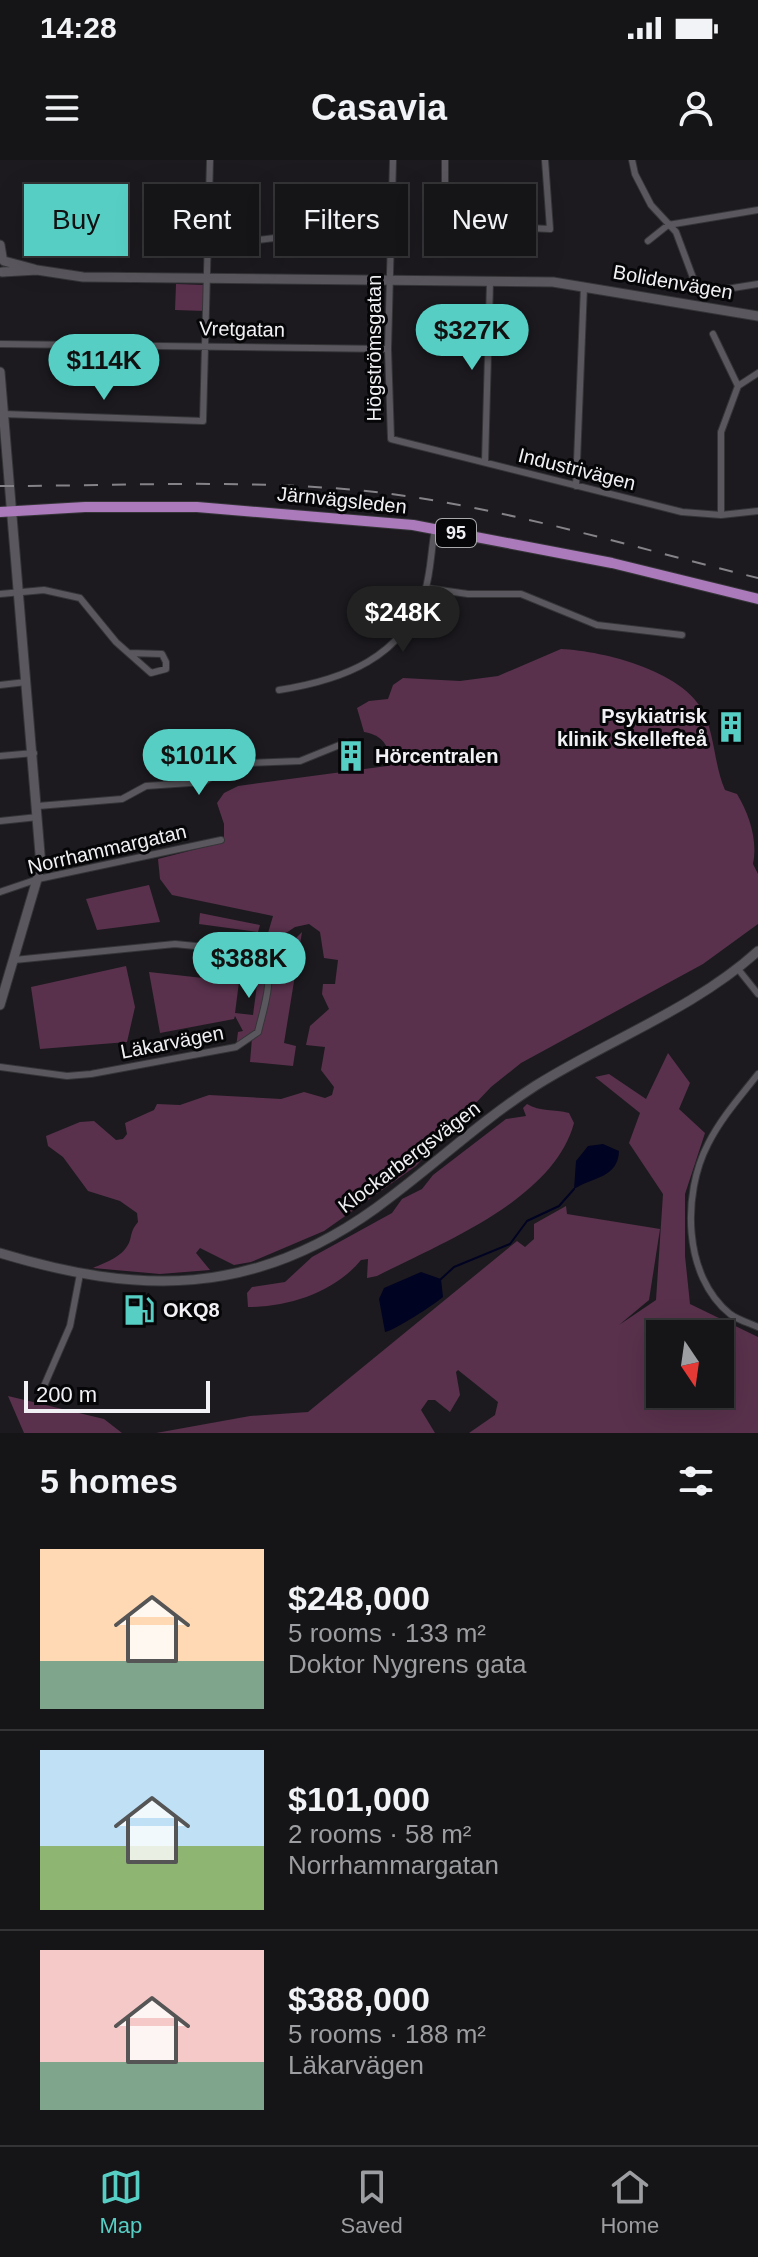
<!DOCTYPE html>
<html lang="en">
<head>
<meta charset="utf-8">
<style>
	body { margin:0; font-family:Arial,sans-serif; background:#222124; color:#f1f3f6; height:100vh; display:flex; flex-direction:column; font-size:30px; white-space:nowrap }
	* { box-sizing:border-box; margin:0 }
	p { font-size:26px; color:#9d9ea1 }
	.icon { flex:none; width:44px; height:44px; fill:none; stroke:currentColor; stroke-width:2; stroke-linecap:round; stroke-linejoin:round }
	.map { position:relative; height:1273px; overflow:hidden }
	.drawer { display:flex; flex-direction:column; background:#151417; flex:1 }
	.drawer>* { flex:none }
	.hud { position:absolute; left:24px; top:24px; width:710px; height:72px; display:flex; gap:16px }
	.needle { width:52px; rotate:167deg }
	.controls { position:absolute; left:646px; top:1160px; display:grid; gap:16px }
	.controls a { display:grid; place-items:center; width:88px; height:88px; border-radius:0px; background:#151417; box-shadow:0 8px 32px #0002,0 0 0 2px #343336; font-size:40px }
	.scale { position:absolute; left:24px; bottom:20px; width:186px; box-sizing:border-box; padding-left:8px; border:4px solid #f1f0f4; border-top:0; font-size:22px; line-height:28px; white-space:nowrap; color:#f1f0f4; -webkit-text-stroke:6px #060608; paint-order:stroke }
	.price { position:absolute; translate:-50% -68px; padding:0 18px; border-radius:28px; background:#56cec4; color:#111; font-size:26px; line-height:52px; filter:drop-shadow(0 2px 4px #0008) }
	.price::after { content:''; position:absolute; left:50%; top:48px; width:24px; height:18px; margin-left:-12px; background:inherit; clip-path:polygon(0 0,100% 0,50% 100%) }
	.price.current { background:#222; color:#fff }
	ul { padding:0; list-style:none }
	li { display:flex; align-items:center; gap:24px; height:200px; padding:0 40px }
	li+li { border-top:2px solid #343336 }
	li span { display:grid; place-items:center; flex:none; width:224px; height:160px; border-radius:0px; color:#555 }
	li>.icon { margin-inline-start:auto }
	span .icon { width:96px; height:96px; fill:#fffc; stroke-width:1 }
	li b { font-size:34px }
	h2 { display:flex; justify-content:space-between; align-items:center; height:96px; padding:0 40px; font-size:34px }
	.chip { padding:0 28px; border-radius:0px; background:#151417; box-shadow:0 8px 32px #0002,0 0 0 2px #343336; font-size:28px; line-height:72px }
	.chip.current { background:#56cec4; color:#111 }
	.status { display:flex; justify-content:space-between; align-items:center; height:56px; padding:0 40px; background:#151417; direction:ltr }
	.status svg { height:22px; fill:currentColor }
	header { display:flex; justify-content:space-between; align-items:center; height:104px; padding:0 40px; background:#151417; font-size:36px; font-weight:800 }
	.tabs { display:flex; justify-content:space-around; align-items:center; height:112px; border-top:2px solid #343336; background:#151417; font-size:22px; color:#9d9ea1 }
	.tabs a { display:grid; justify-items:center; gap:4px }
	.tabs .current { color:#56cec4 }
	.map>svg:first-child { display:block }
	.green { fill:#59314c; fill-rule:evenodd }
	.water { fill:#000321 }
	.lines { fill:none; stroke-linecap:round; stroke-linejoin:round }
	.stream { stroke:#000321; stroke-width:2 }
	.street-casing { stroke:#353538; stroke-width:8 }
	.secondary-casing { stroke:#353538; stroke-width:11 }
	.primary-casing { stroke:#353538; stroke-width:12 }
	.street { stroke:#5a585e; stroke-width:6 }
	.secondary { stroke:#5a585e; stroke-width:9 }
	.primary { stroke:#aa7aba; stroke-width:10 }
	.rail { stroke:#858388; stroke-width:2; stroke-dasharray:14 14; stroke-linecap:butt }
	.labels { text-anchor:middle; stroke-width:6; stroke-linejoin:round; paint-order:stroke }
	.shield { fill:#060608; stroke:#aaaaad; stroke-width:2 }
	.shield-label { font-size:18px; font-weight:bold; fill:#f1f0f4 }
	.street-label { font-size:20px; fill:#f1f0f4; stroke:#060608 }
	.poi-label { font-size:20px; font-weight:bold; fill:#f1f0f4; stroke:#060608; text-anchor:start }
</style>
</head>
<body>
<div class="status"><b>14:28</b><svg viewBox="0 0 49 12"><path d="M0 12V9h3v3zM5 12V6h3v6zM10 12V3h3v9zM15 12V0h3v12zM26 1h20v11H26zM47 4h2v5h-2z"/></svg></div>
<header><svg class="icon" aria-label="menu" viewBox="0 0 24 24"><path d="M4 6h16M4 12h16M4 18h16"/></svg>Casavia<svg class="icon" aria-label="person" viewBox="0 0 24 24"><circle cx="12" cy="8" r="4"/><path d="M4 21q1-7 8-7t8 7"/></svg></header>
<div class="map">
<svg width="758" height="1273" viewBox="0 0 758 1273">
	<rect width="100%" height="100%" fill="#1c1a1f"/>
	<path class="green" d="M176,124L206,125L205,151L175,150Z
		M561,489C604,491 690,512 706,558C715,581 715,607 725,630L737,634C749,654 758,680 753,704L758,714V764L703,804L521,903L491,927L416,1006L324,1071L251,1102L234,1105L200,1088L196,1093L210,1110L160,1114L93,1108C107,1102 125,1096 130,1080C132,1072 132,1069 138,1062L137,1053L120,1041L88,1031L63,997L48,986L46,976L80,962L94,961L116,980L123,979L127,974L125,963L154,950L157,944L180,945L209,935L281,939L304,932L325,938L332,935L334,927L321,910L325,887L306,885L310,866L329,849L322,834L323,824H335L338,800L324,798L320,772L309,764L295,767L277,779H271L268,773L273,756L172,735L160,719L158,699L224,682V664L217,643L224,633L238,626L387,606L391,596C385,581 380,575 364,572L357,548L369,541L388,539L393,525L403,518L460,521L498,516Z
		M149,725L160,762L97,770L86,739Z
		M200,753L260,765L258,772L199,764Z
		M302,772L284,883L296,886L293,906L250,902L252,878L236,887L238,872L243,871L235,856L234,859L160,873L149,812L239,822L235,853L253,855L258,817L241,814L246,791L262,797L269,805Z
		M126,806L135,847L127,882L40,889L31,827Z
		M668,893L690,923L679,949L705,973L685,1034V1096L690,1144L758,1177V1273H469L495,1255L498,1242L458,1210L456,1212L460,1235L450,1252L435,1240H428L421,1250L435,1273H156L250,1256L308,1252L517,1081L525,1087L534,1079V1064L566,1046L567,1054L660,1069L649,1140L619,1165L656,1140L663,1034L629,983L640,953L595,917L609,914L646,939ZM660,1174H720V1234H660Z
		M527,944C540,952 554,949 569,953L574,963C553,1040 443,1082 377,1116L367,1118L368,1099L361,1100C335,1132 289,1147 248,1147L247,1133L252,1127L285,1122L312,1097L392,1053L402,1039L422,1029L433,1015L506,959L526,956L523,948Z
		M8,1236L104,1259L122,1273H24Z"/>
	<path class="water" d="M603,984L619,991C618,1018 593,1017 574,1029L576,1001L588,986Z
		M421,1112L441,1119L443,1137C435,1144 394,1171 385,1172L379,1139L384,1128Z"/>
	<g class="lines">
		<path class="stream" d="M441,1119L454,1107L510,1084L527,1061L559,1046L574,1029"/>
		<defs>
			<path id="street" d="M393,0L388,189L391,279L682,352L721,355L758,351
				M445,0V64L550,69L545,0
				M632,0L635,14L651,45L676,72L695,123L703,131H714L758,124
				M648,81L668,65L758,50
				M208,86L307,74L391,69
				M713,174L738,226L721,272V355
				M0,184L388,189
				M738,226L758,213
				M3,254L203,261L210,0
				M485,302L490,122
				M576,326L584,126
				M426,428L468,434H521L597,465L682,475
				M0,434L44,430L80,438L116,482L151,513L166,509V502L162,494L129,493
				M0,525L26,522
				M279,530C343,520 403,498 425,431C431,412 431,389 435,369
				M0,596L34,593
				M38,646L122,639L146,626L204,622L213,616L221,604L300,601L347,582
				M0,661L38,657
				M0,732L38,719L221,680
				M738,809L758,834
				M0,907L67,916L91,914L236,887L258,872C263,850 276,816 262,797L246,791L175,784L14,800
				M758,914C740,937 721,958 708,984C682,1034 683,1116 730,1154C738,1160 749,1163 758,1167
				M44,1226L70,1166L80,1114"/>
			<path id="secondary" d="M0,85L2,97
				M4,101L34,109
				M2,112L37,110L83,117L553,122L758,156
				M0,212L41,706L0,845
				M0,1093C139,1135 253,1137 376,1048C430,1009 479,962 535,926C608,880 694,849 758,791"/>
			<path id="primary" d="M0,352L85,347H197L413,365L612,403L758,439"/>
		</defs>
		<use href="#street" class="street-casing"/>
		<use href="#secondary" class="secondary-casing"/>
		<use href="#primary" class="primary-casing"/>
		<use href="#street" class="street"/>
		<use href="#secondary" class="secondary"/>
		<use href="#primary" class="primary"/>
		<path class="rail" d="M0,326C127,326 257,318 384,333C510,349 635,388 758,418"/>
	</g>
	<defs>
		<symbol id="building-bare" viewBox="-9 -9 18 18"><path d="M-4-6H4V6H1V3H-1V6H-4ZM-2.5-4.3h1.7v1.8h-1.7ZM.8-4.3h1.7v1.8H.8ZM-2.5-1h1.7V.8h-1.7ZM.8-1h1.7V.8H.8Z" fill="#56cec4" stroke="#060608" stroke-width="2.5" paint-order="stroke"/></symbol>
		<symbol id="fuel-bare" viewBox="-9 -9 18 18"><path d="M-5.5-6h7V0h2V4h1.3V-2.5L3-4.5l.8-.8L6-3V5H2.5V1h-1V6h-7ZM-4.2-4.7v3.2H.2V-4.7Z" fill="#56cec4" stroke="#060608" stroke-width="2.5" paint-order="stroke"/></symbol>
	</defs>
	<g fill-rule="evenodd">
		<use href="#building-bare" x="709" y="545" width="44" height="44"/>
		<use href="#building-bare" x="329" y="574" width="44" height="44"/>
		<use href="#fuel-bare" x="117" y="1128" width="44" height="44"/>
	</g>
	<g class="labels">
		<rect class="shield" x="436" y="359" width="40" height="28" rx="6"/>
		<g class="shield-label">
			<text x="456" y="379">95</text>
		</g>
		<g class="street-label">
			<text transform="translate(673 122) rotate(10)" y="7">Bolidenvägen</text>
			<text transform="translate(242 169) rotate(1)" y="7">Vretgatan</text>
			<text transform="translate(374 188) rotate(-90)" y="7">Högströmsgatan</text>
			<text transform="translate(577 309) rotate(14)" y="7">Industrivägen</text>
			<text transform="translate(342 340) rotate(6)" y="7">Järnvägsleden</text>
			<text transform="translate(107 689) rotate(-13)" y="7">Norrhammargatan</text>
			<text transform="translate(172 882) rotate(-11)" y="7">Läkarvägen</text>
			<text transform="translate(409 997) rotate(-37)" y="7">Klockarbergsvägen</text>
		</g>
		<g class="poi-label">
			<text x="707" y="563" text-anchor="end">Psykiatrisk<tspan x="707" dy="23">klinik Skellefteå</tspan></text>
			<text x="375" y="603">Hörcentralen</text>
			<text x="163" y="1157">OKQ8</text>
		</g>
	</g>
</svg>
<div class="controls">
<a><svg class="needle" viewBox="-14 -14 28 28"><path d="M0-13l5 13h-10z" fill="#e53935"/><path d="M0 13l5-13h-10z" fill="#9d9ea1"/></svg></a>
</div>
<div class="scale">200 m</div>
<b class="price" style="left:472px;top:212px">$327K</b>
<b class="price" style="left:104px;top:242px">$114K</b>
<b class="price current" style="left:403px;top:494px">$248K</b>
<b class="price" style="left:199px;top:637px">$101K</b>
<b class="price" style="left:249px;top:840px">$388K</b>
<div class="hud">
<a class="chip current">Buy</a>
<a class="chip">Rent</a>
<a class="chip">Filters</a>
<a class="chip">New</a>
</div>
</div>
<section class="drawer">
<h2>5 homes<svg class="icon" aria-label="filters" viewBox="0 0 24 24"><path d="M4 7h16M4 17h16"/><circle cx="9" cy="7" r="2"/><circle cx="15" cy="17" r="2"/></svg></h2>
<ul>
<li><span style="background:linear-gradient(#ffd9b3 70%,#7fa58c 0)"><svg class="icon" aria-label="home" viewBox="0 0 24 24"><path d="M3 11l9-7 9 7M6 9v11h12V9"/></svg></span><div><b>$248,000</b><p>5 rooms · 133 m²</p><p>Doktor Nygrens gata</p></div></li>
<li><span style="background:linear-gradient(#bfe0f5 60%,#8fb573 0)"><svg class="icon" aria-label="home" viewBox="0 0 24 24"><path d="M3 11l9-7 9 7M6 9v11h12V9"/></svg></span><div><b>$101,000</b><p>2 rooms · 58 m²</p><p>Norrhammargatan</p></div></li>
<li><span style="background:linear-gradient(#f6c9c9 70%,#7fa58c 0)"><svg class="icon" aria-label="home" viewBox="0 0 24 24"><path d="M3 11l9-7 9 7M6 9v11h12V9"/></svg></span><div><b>$388,000</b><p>5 rooms · 188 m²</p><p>Läkarvägen</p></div></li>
</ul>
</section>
<nav class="tabs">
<a class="current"><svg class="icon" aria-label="map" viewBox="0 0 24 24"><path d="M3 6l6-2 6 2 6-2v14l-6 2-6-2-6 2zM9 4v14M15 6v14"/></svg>Map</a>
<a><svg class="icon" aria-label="saved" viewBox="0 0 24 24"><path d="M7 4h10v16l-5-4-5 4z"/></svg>Saved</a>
<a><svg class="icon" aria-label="home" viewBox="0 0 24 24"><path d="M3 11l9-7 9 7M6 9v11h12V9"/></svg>Home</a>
</nav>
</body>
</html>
